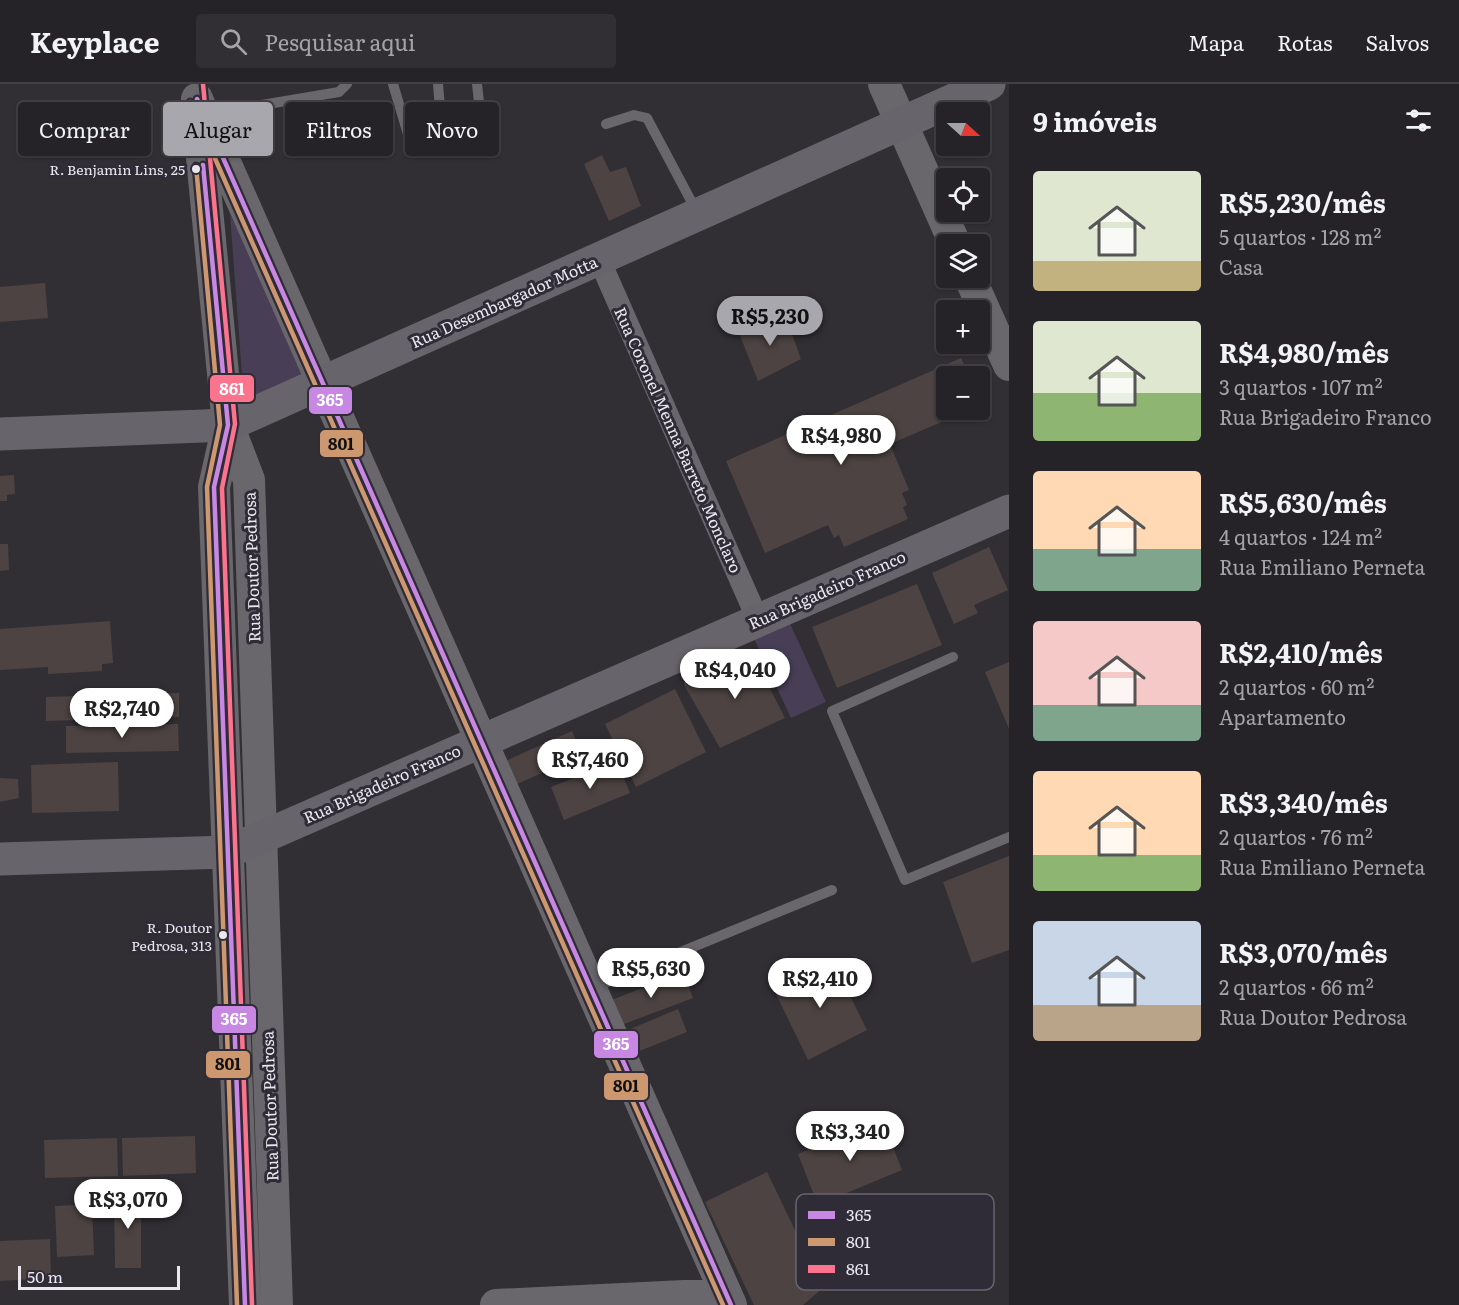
<!DOCTYPE html>
<html lang="pt">
<head>
<meta charset="utf-8">
<style>
	body { margin:0; font-family:Literata,serif; background:#312f33; color:#f1f3f6; height:100vh; display:flex; flex-direction:column; font-size:22px; white-space:nowrap }
	* { box-sizing:border-box; margin:0 }
	p { font-size:20px; color:#a3a4a7 }
	.icon { flex:none; width:33px; height:33px; fill:none; stroke:currentColor; stroke-width:2; stroke-linecap:round; stroke-linejoin:round }
	.map { position:relative; flex:1; overflow:hidden }
	.details { display:flex; flex-direction:column; background:#252327; width:450px }
	.details>* { flex:none }
	.hud { position:absolute; left:18px; top:18px; width:570px; height:54px; display:flex; gap:12px }
	.needle { width:39px; rotate:111deg }
	.controls { position:absolute; left:936px; top:18px; display:grid; gap:12px }
	.controls a { display:grid; place-items:center; width:54px; height:54px; border-radius:6px; background:#252327; box-shadow:0 2px 4px #0004,0 0 0 2px #424044; font-size:30px }
	.scale { position:absolute; left:18px; bottom:15px; width:162px; box-sizing:border-box; padding-left:6px; border:3px solid #eae7ef; border-top:0; font-size:16px; line-height:21px; white-space:nowrap; color:#eae7ef; -webkit-text-stroke:4px #302c37; paint-order:stroke }
	.price { position:absolute; translate:-50% -51px; padding:0 14px; border-radius:21px; background:#fff; color:#222; font-size:20px; line-height:39px; filter:drop-shadow(0 2px 3px #0008) }
	.price::after { content:''; position:absolute; left:50%; top:36px; width:18px; height:14px; margin-left:-9px; background:inherit; clip-path:polygon(0 0,100% 0,50% 100%) }
	.price.on { background:#a9a7ae; color:#111 }
	ul { padding:0; list-style:none }
	li { display:flex; align-items:center; gap:18px; height:150px; padding:0 24px }
	li span { display:grid; place-items:center; flex:none; width:168px; height:120px; border-radius:6px; color:#555 }
	li>.icon { margin-inline-start:auto }
	span .icon { width:72px; height:72px; fill:#fffc; stroke-width:1 }
	li b { font-size:26px }
	h2 { display:flex; justify-content:space-between; align-items:center; height:72px; padding:0 24px; font-size:26px }
	.pill { padding:0 21px; border-radius:6px; background:#252327; box-shadow:0 2px 4px #0004,0 0 0 2px #424044; font-size:21px; line-height:54px }
	.pill.on { background:#a9a7ae; color:#111 }
	header { display:flex; align-items:center; gap:36px; box-sizing:border-box; height:84px; padding:0 30px; background:#252327; border-bottom:2px solid #424044 }
	header strong { font-size:28px }
	nav { display:flex; gap:33px; margin-inline-start:auto; font-size:21px }
	.search { width:420px; height:54px; background:#312f33; display:flex; align-items:center; gap:15px; box-sizing:border-box; padding:0 21px; border-radius:6px; color:#a3a4a7; font-size:22px }
	main { display:flex; flex:1; min-height:0 }
	.map>svg:first-child { display:block }
	.green { fill:#483f57 }
	.building { fill:#4c4342 }
	.lines { fill:none; stroke-linecap:round; stroke-linejoin:round }
	.lane { stroke:#69676c; stroke-width:10 }
	.street { stroke:#69676c; stroke-width:22 }
	.secondary { stroke:#69676c; stroke-width:32 }
	.primary { stroke:#67656b; stroke-width:33 }
	.bus-1-casing { stroke:#302c37; stroke-width:9 }
	.bus-2-casing { stroke:#302c37; stroke-width:9 }
	.bus-3-casing { stroke:#302c37; stroke-width:9 }
	.bus-1 { stroke:#c787e3; stroke-width:4.5 }
	.bus-2 { stroke:#cd976f; stroke-width:4.5 }
	.bus-3 { stroke:#fc738d; stroke-width:4.5 }
	.bus-dot { fill:#eae7ef; stroke:#302c37; stroke-width:2 }
	.labels { text-anchor:middle; stroke-width:6; stroke-linejoin:round; paint-order:stroke }
	.bus-label { font-size:14px; fill:#eae7ef; stroke:#302c37; text-anchor:end }
	.street-label { font-size:16px; fill:#eae7ef; stroke:#302c37 }
	.key { fill:#302c37; stroke:#68646e; stroke-width:1.5 }
	.key-label { font-size:16px; fill:#eae7ef }
	.line-badge { stroke:#302c37; stroke-width:2 }
	.badge-label { font-size:16px; text-anchor:middle; font-weight:bold; fill:#fff }
	.pale-badge-label { font-size:16px; text-anchor:middle; font-weight:bold; fill:#111 }
</style>
</head>
<body>
<header>
<strong>Keyplace</strong>
<div class="search"><svg class="icon" aria-label="search" viewBox="0 0 24 24"><circle cx="10" cy="10" r="6"/><path d="M15 15l6 6"/></svg>Pesquisar aqui</div>
<nav><a>Mapa</a><a>Rotas</a><a>Salvos</a></nav>
</header>
<main>
<div class="map">
<svg width="1009" height="1221" viewBox="0 0 1009 1221">
	<rect width="100%" height="100%" fill="#312f34"/>
	<path class="green" d="M230,130L307,289L244,318Z
		M787,533L826,618L791,634L752,550Z"/>
	<path class="building" d="M602,71L610,88L626,83L641,122L609,137L584,80Z
		M45,199L48,234L0,238V203Z
		M785,230L801,275L758,297L739,249Z
		M961,274L969,292H946V326H970L890,360L909,406L902,409L907,421L903,423L908,435L844,463L839,451L834,454L828,441L765,469L726,377Z
		M14,391L15,410L7,411V417H0V392Z
		M0,460H8L9,486L0,487Z
		M989,463L1008,506L974,521L978,529L954,540L932,489Z
		M917,500L942,561L837,604L812,543Z
		M110,537L113,579L102,580V587L48,590V583L0,586V545Z
		M751,567L785,634L720,664L683,599Z
		M1009,578V645L985,588Z
		M675,605L706,668L636,703L605,640Z
		M179,609V633L46,637V613Z
		M178,640L179,667L66,669V642Z
		M572,647L582,671L515,701L505,677Z
		M617,677L630,709L564,736L551,703Z
		M118,678L119,727L32,729L31,681Z
		M0,694L18,695L19,714L0,718Z
		M1009,772V866L972,879L943,798Z
		M832,875L867,946L808,976L773,904Z
		M683,888L693,914L619,942L609,917Z
		M678,925L687,948L632,970L623,948Z
		M882,1035L902,1086L818,1121L798,1070Z
		M195,1052L196,1089L123,1092L122,1054Z
		M117,1054L118,1092L45,1094L44,1056Z
		M767,1088L823,1204L803,1221H754L705,1118Z
		M114,1108H141V1184H115Z
		M92,1120L94,1171L57,1173L55,1122Z
		M50,1155L51,1194L0,1197V1157Z"/>
	<g class="lines">
		<path class="lane" d="M393,0L408,50
			M438,0L440,24
			M477,0L484,64
			M256,22L339,8L347,0
			M606,40L634,31L647,34L697,128
			M953,573L832,627L905,796L1009,753
			M593,904L832,806"/>
		<path class="street" d="M599,175L758,536"/>
		<path class="secondary" d="M884,0L955,160
			M197,15L731,1221
			M199,43L228,341L249,396L277,1221
			M970,194L1009,281
			M228,341L214,403L245,1221
			M496,1221L726,1210"/>
		<path class="primary" d="M0,350L228,341L989,0
			M0,775L228,768L1009,427"/>
		<defs>
			<path id="bus-1" d="M197,15L731,1221
				M203,81L228,341L214,403L245,1221"/>
			<path id="bus-2" d="M190,18L723,1221
				M196,82L220,341L207,403L237,1221"/>
			<path id="bus-3" d="M203,0L235,340L222,404L252,1221"/>
		</defs>
		<use href="#bus-1" class="bus-1-casing"/>
		<use href="#bus-2" class="bus-2-casing"/>
		<use href="#bus-3" class="bus-3-casing"/>
		<use href="#bus-1" class="bus-1"/>
		<use href="#bus-2" class="bus-2"/>
		<use href="#bus-3" class="bus-3"/>
	</g>
	<g class="bus-dot">
		<circle cx="196" cy="85" r="5"/>
		<circle cx="223" cy="851" r="5"/>
	</g>
	<g class="labels">
		<g class="bus-label">
			<text x="185" y="91">R. Benjamin Lins, 25</text>
			<text x="212" y="849">R. Doutor<tspan x="212" dy="18">Pedrosa, 313</tspan></text>
		</g>
		<g class="street-label">
			<text transform="translate(504 218) rotate(-24)" y="6">Rua Desembargador Motta</text>
			<text transform="translate(678 356) rotate(66)" y="6">Rua Coronel Menna Barreto Monclaro</text>
			<text transform="translate(252 483) rotate(-92)" y="6">Rua Doutor Pedrosa</text>
			<text transform="translate(827 506) rotate(-24)" y="6">Rua Brigadeiro Franco</text>
			<text transform="translate(382 700) rotate(-24)" y="6">Rua Brigadeiro Franco</text>
			<text transform="translate(270 1022) rotate(-92)" y="6">Rua Doutor Pedrosa</text>
		</g>
	</g>
	<rect x="796" y="1110" width="198" height="96" rx="9" class="key"/>
	<rect x="808" y="1127" width="27" height="8" fill="#c787e3"/>
	<rect x="808" y="1154" width="27" height="8" fill="#cd976f"/>
	<rect x="808" y="1181" width="27" height="8" fill="#fc738d"/>
	<g class="key-label">
		<text x="846" y="1137">365</text>
		<text x="846" y="1164">801</text>
		<text x="846" y="1191">861</text>
	</g>
	<g class="line-badge">
		<rect x="209" y="290" width="46" height="29" rx="6" fill="#fc738d"/>
		<rect x="308" y="302" width="45" height="29" rx="6" fill="#c787e3"/>
		<rect x="319" y="345" width="45" height="29" rx="6" fill="#cd976f"/>
		<rect x="211" y="921" width="46" height="29" rx="6" fill="#c787e3"/>
		<rect x="593" y="946" width="46" height="29" rx="6" fill="#c787e3"/>
		<rect x="205" y="966" width="46" height="29" rx="6" fill="#cd976f"/>
		<rect x="603" y="988" width="46" height="29" rx="6" fill="#cd976f"/>
	</g>
	<g class="badge-label">
		<text x="232" y="311">861</text>
		<text x="330" y="322">365</text>
		<text x="234" y="941">365</text>
		<text x="616" y="966">365</text>
	</g>
	<g class="pale-badge-label">
		<text x="341" y="366">801</text>
		<text x="228" y="986">801</text>
		<text x="626" y="1008">801</text>
	</g>
</svg>
<div class="controls">
<a><svg class="needle" viewBox="-14 -14 28 28"><path d="M0-13l5 13h-10z" fill="#e53935"/><path d="M0 13l5-13h-10z" fill="#a3a4a7"/></svg></a>
<a><svg class="icon" aria-label="locate" viewBox="0 0 24 24"><circle cx="12" cy="12" r="6"/><path d="M12 2v4M12 18v4M2 12h4M18 12h4"/></svg></a>
<a><svg class="icon" aria-label="layers" viewBox="0 0 24 24"><path d="M12 4l9 5-9 5-9-5zM3 14l9 5 9-5"/></svg></a>
<a>+</a>
<a>−</a>
</div>
<div class="scale">50 m</div>
<b class="price on" style="left:770px;top:263px">R$5,230</b>
<b class="price" style="left:841px;top:382px">R$4,980</b>
<b class="price" style="left:735px;top:616px">R$4,040</b>
<b class="price" style="left:122px;top:655px">R$2,740</b>
<b class="price" style="left:590px;top:706px">R$7,460</b>
<b class="price" style="left:651px;top:915px">R$5,630</b>
<b class="price" style="left:820px;top:925px">R$2,410</b>
<b class="price" style="left:850px;top:1078px">R$3,340</b>
<b class="price" style="left:128px;top:1146px">R$3,070</b>
<div class="hud">
<a class="pill">Comprar</a>
<a class="pill on">Alugar</a>
<a class="pill">Filtros</a>
<a class="pill">Novo</a>
</div>
</div>
<section class="details">
<h2>9 imóveis<svg class="icon" aria-label="filters" viewBox="0 0 24 24"><path d="M4 7h16M4 17h16"/><circle cx="9" cy="7" r="2"/><circle cx="15" cy="17" r="2"/></svg></h2>
<ul>
<li><span style="background:linear-gradient(#dfe7d0 75%,#c2b280 0)"><svg class="icon" aria-label="home" viewBox="0 0 24 24"><path d="M3 11l9-7 9 7M6 9v11h12V9"/></svg></span><div><b>R$5,230/mês</b><p>5 quartos · 128 m²</p><p>Casa</p></div></li>
<li><span style="background:linear-gradient(#dfe7d0 60%,#8fb573 0)"><svg class="icon" aria-label="home" viewBox="0 0 24 24"><path d="M3 11l9-7 9 7M6 9v11h12V9"/></svg></span><div><b>R$4,980/mês</b><p>3 quartos · 107 m²</p><p>Rua Brigadeiro Franco</p></div></li>
<li><span style="background:linear-gradient(#ffd9b3 65%,#7fa58c 0)"><svg class="icon" aria-label="home" viewBox="0 0 24 24"><path d="M3 11l9-7 9 7M6 9v11h12V9"/></svg></span><div><b>R$5,630/mês</b><p>4 quartos · 124 m²</p><p>Rua Emiliano Perneta</p></div></li>
<li><span style="background:linear-gradient(#f6c9c9 70%,#7fa58c 0)"><svg class="icon" aria-label="home" viewBox="0 0 24 24"><path d="M3 11l9-7 9 7M6 9v11h12V9"/></svg></span><div><b>R$2,410/mês</b><p>2 quartos · 60 m²</p><p>Apartamento</p></div></li>
<li><span style="background:linear-gradient(#ffd9b3 70%,#8fb573 0)"><svg class="icon" aria-label="home" viewBox="0 0 24 24"><path d="M3 11l9-7 9 7M6 9v11h12V9"/></svg></span><div><b>R$3,340/mês</b><p>2 quartos · 76 m²</p><p>Rua Emiliano Perneta</p></div></li>
<li><span style="background:linear-gradient(#c9d6e8 70%,#b9a48a 0)"><svg class="icon" aria-label="home" viewBox="0 0 24 24"><path d="M3 11l9-7 9 7M6 9v11h12V9"/></svg></span><div><b>R$3,070/mês</b><p>2 quartos · 66 m²</p><p>Rua Doutor Pedrosa</p></div></li>
</ul>
</section>
</main>
</body>
</html>
